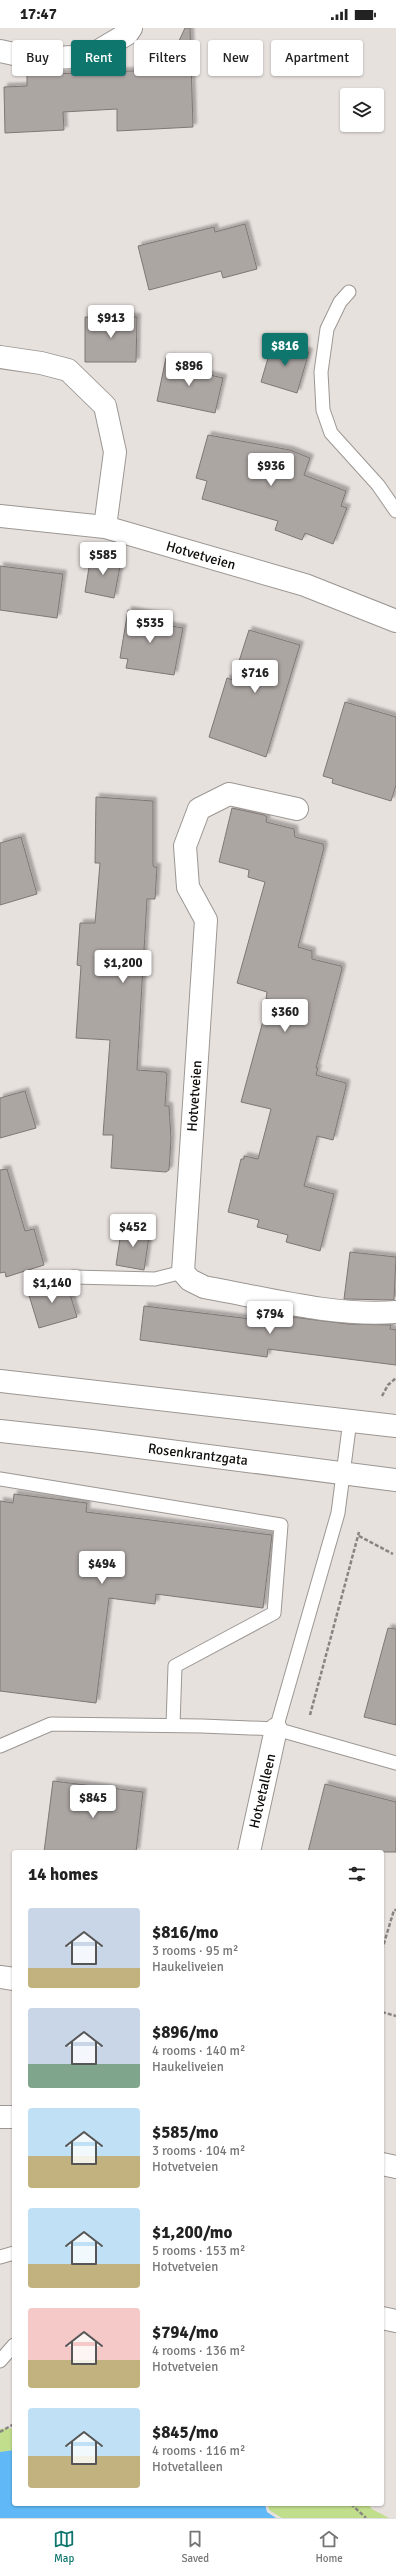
<!DOCTYPE html>
<html lang="en">
<head>
<meta charset="utf-8">
<style>
	body { margin:0; font-family:Signika,sans-serif; background:#f2f2f2; color:#222; height:100vh; display:flex; flex-direction:column; font-size:15px; white-space:nowrap }
	* { box-sizing:border-box; margin:0 }
	p { font-size:13px; color:#767676 }
	.icon { flex:none; width:22px; height:22px; fill:none; stroke:currentColor; stroke-width:2; stroke-linecap:round; stroke-linejoin:round }
	.map { position:relative; flex:1; overflow:hidden }
	.panel { position:absolute; left:12px; top:1822px; width:372px; height:656px; display:flex; flex-direction:column; background:#fff; border-radius:4px; box-shadow:0 1px 3px #0004 }
	.panel>* { flex:none }
	.top-card { position:absolute; left:12px; top:12px; width:372px; height:36px; display:flex; gap:8px }
	.tools { position:absolute; left:340px; top:60px; display:grid; gap:8px }
	.tools a { display:grid; place-items:center; width:44px; height:44px; border-radius:4px; background:#fff; box-shadow:0 1px 3px #0004; font-size:20px }
	.price { position:absolute; translate:-50% -34px; padding:0 9px; border-radius:4px; background:#fff; color:#222; font-size:13px; line-height:26px; filter:drop-shadow(0 1px 2px #0008) }
	.price::after { content:''; position:absolute; left:50%; top:24px; width:12px; height:9px; margin-left:-6px; background:inherit; clip-path:polygon(0 0,100% 0,50% 100%) }
	.price.active { background:#0f766e; color:#fff }
	ul { padding:0; list-style:none }
	li { display:flex; align-items:center; gap:12px; height:100px; padding:0 16px }
	li span { display:grid; place-items:center; flex:none; width:112px; height:80px; border-radius:4px; color:#555 }
	li>.icon { margin-inline-start:auto }
	span .icon { width:48px; height:48px; fill:#fffc; stroke-width:1 }
	li b { font-size:17px }
	h2 { display:flex; justify-content:space-between; align-items:center; height:48px; padding:0 16px; font-size:17px }
	.tag { padding:0 14px; border-radius:4px; background:#fff; box-shadow:0 1px 3px #0004; font-size:14px; line-height:36px }
	.tag.active { background:#0f766e; color:#fff }
	.status { display:flex; justify-content:space-between; align-items:center; height:28px; padding:0 20px; background:#fff; direction:ltr }
	.status svg { height:11px; fill:currentColor }
	.dock { display:flex; justify-content:space-around; align-items:center; height:56px; border-top:1px solid #e0e0e0; background:#fff; font-size:11px; color:#767676 }
	.dock a { display:grid; justify-items:center; gap:2px }
	.dock .active { color:#0f766e }
	.map>svg:first-child { display:block }
	.green { fill:#c0de8b }
	.water { fill:#60b9f6 }
	.building { fill:#aca6a3; stroke:#7e7875; filter:url(#shadow) }
	.lines { fill:none; stroke-linecap:round; stroke-linejoin:round }
	.service-casing { stroke:#9c9793; stroke-width:15 }
	.minor-casing { stroke:#9c9793; stroke-width:24 }
	.secondary-casing { stroke:#9c9793; stroke-width:24 }
	.primary-casing { stroke:#9c9793; stroke-width:24 }
	.path { stroke:#888482; stroke-width:2.5; stroke-dasharray:4 2; stroke-linecap:butt }
	.service { stroke:#fff; stroke-width:13 }
	.minor { stroke:#fff; stroke-width:22 }
	.secondary { stroke:#fff; stroke-width:22 }
	.primary { stroke:#fff; stroke-width:22 }
	.labels { text-anchor:middle; stroke-width:3; stroke-linejoin:round; paint-order:stroke }
	.street-label { font-size:14px; fill:#0e0c0a; stroke:#fff }
</style>
</head>
<body>
<div class="status"><b>17:47</b><svg viewBox="0 0 49 12"><path d="M0 12V9h3v3zM5 12V6h3v6zM10 12V3h3v9zM15 12V0h3v12zM26 1h20v11H26zM47 4h2v5h-2z"/></svg></div>
<div class="map">
<svg width="396" height="2490" viewBox="0 0 396 2490">
	<defs>
		<filter id="shadow"><feDropShadow dx="3.5" dy="-3.5" stdDeviation="1" flood-color="#0004"/></filter>
	</defs>
	<rect width="100%" height="100%" fill="#e7e1de"/>
	<path class="green" d="M14,2400V2422L0,2424V2401Z
		M268,2476H368L372,2481L389,2490H282L269,2482Z"/>
	<path class="water" d="M14,2422V2476H265L267,2484L276,2490H0V2424Z"/>
	<path class="building" d="M185,0H190L193,99L117,103V81L63,84L64,102L5,105L4,59L27,58V47L159,42L158,24L172,28Z
		M245,196L257,241L223,250L221,243L149,262L138,218L214,199L215,204Z
		M85,289H137L136,334H85Z
		M273,313L309,324L297,365L261,354Z
		M166,330L190,335L188,342L223,350L215,385L157,373Z
		M208,407L290,422L310,430L304,447L346,463L341,478L347,480L333,516L305,505L302,512L275,502L278,493L202,471L207,453L196,450Z
		M91,527L121,533L114,570L85,564Z
		M0,538L63,546L57,590L0,582Z
		M128,582L162,588L160,596L183,600L174,647L126,640L128,631L120,630Z
		M249,602L300,617L266,729L209,709L227,650L233,652Z
		M345,674L396,689V757L391,773L332,755L333,751L323,748Z
		M96,769L153,773V837L154,839H157L155,871H147L137,1042L165,1044L167,1046L165,1078H169L171,1111L169,1142L166,1144L111,1140L113,1107H103L110,1012L76,1010L81,938L77,937L80,895H95L100,835H95Z
		M232,780L264,787L267,789L266,794L294,801L295,809L323,816L324,820L298,919L312,923V931L341,938L342,941L316,1040H318L316,1047L346,1055V1059L333,1112L317,1108L304,1158L334,1166L320,1223L286,1214L288,1207L257,1199L259,1192L228,1184L241,1131H244V1128L258,1131L271,1081L241,1074L269,971H266L267,964L237,955L265,854L248,849L249,842L219,834Z
		M21,809L37,866L0,877V815Z
		M25,1063L36,1100L0,1110V1070Z
		M7,1141L25,1203L34,1201L44,1237L6,1249L5,1244L0,1245V1142Z
		M122,1198L150,1202L144,1242L116,1237Z
		M350,1224L396,1229L394,1272L344,1271Z
		M66,1253L77,1289L39,1300L28,1264Z
		M144,1278L267,1293L268,1286L348,1296L391,1297L390,1301L396,1302V1337L268,1321L267,1329L140,1312Z
		M14,1466L87,1475L86,1484L272,1507L263,1580L156,1566L155,1576L109,1570L96,1675L0,1663V1473L13,1475Z
		M388,1600L396,1601V1697L364,1689Z
		M53,1753L143,1764L136,1824H44Z
		M325,1756L396,1774V1824H308Z"/>
	<g class="lines">
		<defs>
			<path id="service" d="M349,264L340,274L327,301L321,344L323,382L331,405L378,457L396,483
				M73,1249L155,1251L183,1244
				M0,1451L281,1497L274,1585L175,1638L173,1697
				M276,1701L338,1485L350,1392
				M0,1718L51,1696L202,1698L276,1701L396,1735
				M0,2229L14,2225
				M0,2333L14,2317"/>
			<path id="minor" d="M0,23L37,31L90,28L127,6L131,0
				M0,329L41,335L68,342L105,378L115,424L105,499
				M0,488L105,499L305,557L396,593
				M297,781L229,766L199,781L185,818L188,859L206,892L183,1244L190,1252L204,1259C265,1270 335,1289 396,1284
				M249,1824L276,1701
				M0,1949L14,1951
				M382,2290L396,2293"/>
			<path id="secondary" d="M0,2089H14
				M382,2136L396,2139"/>
			<path id="primary" d="M0,1353L396,1398
				M0,1403L92,1413L396,1452"/>
		</defs>
		<use href="#service" class="service-casing"/>
		<use href="#minor" class="minor-casing"/>
		<use href="#secondary" class="secondary-casing"/>
		<use href="#primary" class="primary-casing"/>
		<path class="path" d="M382,1368L388,1357L396,1350
			M359,1508L393,1526
			M310,1687L359,1504
			M382,1922L394,1882H396
			M382,1984L396,1988
			M0,2404L14,2396
			M351,2476L366,2490"/>
		<use href="#service" class="service"/>
		<use href="#minor" class="minor"/>
		<use href="#secondary" class="secondary"/>
		<use href="#primary" class="primary"/>
	</g>
	<g class="labels">
		<g class="street-label">
			<text transform="translate(201 527) rotate(16)" y="5">Hotvetveien</text>
			<text transform="translate(194 1068) rotate(-86)" y="5">Hotvetveien</text>
			<text transform="translate(198 1426) rotate(7)" y="5">Rosenkrantzgata</text>
			<text transform="translate(262 1763) rotate(-77)" y="5">Hotvetalleen</text>
		</g>
	</g>
</svg>
<div class="tools">
<a><svg class="icon" aria-label="layers" viewBox="0 0 24 24"><path d="M12 4l9 5-9 5-9-5zM3 14l9 5 9-5"/></svg></a>
</div>
<b class="price" style="left:111px;top:311px">$913</b>
<b class="price active" style="left:285px;top:339px">$816</b>
<b class="price" style="left:189px;top:359px">$896</b>
<b class="price" style="left:271px;top:459px">$936</b>
<b class="price" style="left:103px;top:548px">$585</b>
<b class="price" style="left:150px;top:616px">$535</b>
<b class="price" style="left:255px;top:666px">$716</b>
<b class="price" style="left:123px;top:956px">$1,200</b>
<b class="price" style="left:285px;top:1005px">$360</b>
<b class="price" style="left:133px;top:1220px">$452</b>
<b class="price" style="left:52px;top:1276px">$1,140</b>
<b class="price" style="left:270px;top:1307px">$794</b>
<b class="price" style="left:102px;top:1557px">$494</b>
<b class="price" style="left:93px;top:1791px">$845</b>
<div class="top-card">
<a class="tag">Buy</a>
<a class="tag active">Rent</a>
<a class="tag">Filters</a>
<a class="tag">New</a>
<a class="tag">Apartment</a>
</div>
<section class="panel">
<h2>14 homes<svg class="icon" aria-label="filters" viewBox="0 0 24 24"><path d="M4 7h16M4 17h16"/><circle cx="9" cy="7" r="2"/><circle cx="15" cy="17" r="2"/></svg></h2>
<ul>
<li><span style="background:linear-gradient(#c9d6e8 75%,#c2b280 0)"><svg class="icon" aria-label="home" viewBox="0 0 24 24"><path d="M3 11l9-7 9 7M6 9v11h12V9"/></svg></span><div><b>$816/mo</b><p>3 rooms · 95 m²</p><p>Haukeliveien</p></div></li>
<li><span style="background:linear-gradient(#c9d6e8 70%,#7fa58c 0)"><svg class="icon" aria-label="home" viewBox="0 0 24 24"><path d="M3 11l9-7 9 7M6 9v11h12V9"/></svg></span><div><b>$896/mo</b><p>4 rooms · 140 m²</p><p>Haukeliveien</p></div></li>
<li><span style="background:linear-gradient(#bfe0f5 60%,#c2b280 0)"><svg class="icon" aria-label="home" viewBox="0 0 24 24"><path d="M3 11l9-7 9 7M6 9v11h12V9"/></svg></span><div><b>$585/mo</b><p>3 rooms · 104 m²</p><p>Hotvetveien</p></div></li>
<li><span style="background:linear-gradient(#bfe0f5 70%,#c2b280 0)"><svg class="icon" aria-label="home" viewBox="0 0 24 24"><path d="M3 11l9-7 9 7M6 9v11h12V9"/></svg></span><div><b>$1,200/mo</b><p>5 rooms · 153 m²</p><p>Hotvetveien</p></div></li>
<li><span style="background:linear-gradient(#f6c9c9 65%,#c2b280 0)"><svg class="icon" aria-label="home" viewBox="0 0 24 24"><path d="M3 11l9-7 9 7M6 9v11h12V9"/></svg></span><div><b>$794/mo</b><p>4 rooms · 136 m²</p><p>Hotvetveien</p></div></li>
<li><span style="background:linear-gradient(#bfe0f5 60%,#c2b280 0)"><svg class="icon" aria-label="home" viewBox="0 0 24 24"><path d="M3 11l9-7 9 7M6 9v11h12V9"/></svg></span><div><b>$845/mo</b><p>4 rooms · 116 m²</p><p>Hotvetalleen</p></div></li>
</ul>
</section>
</div>
<nav class="dock">
<a class="active"><svg class="icon" aria-label="map" viewBox="0 0 24 24"><path d="M3 6l6-2 6 2 6-2v14l-6 2-6-2-6 2zM9 4v14M15 6v14"/></svg>Map</a>
<a><svg class="icon" aria-label="saved" viewBox="0 0 24 24"><path d="M7 4h10v16l-5-4-5 4z"/></svg>Saved</a>
<a><svg class="icon" aria-label="home" viewBox="0 0 24 24"><path d="M3 11l9-7 9 7M6 9v11h12V9"/></svg>Home</a>
</nav>
</body>
</html>
